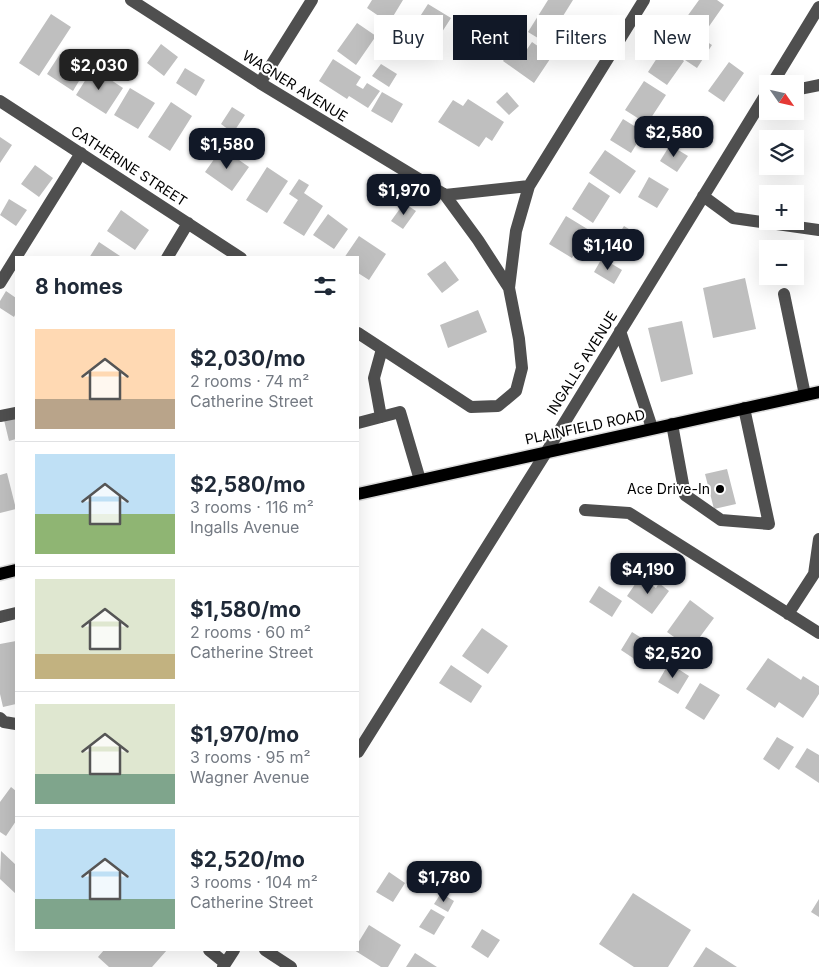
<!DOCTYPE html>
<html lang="en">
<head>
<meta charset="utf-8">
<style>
	body { margin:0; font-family:Inter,sans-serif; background:#f6f6f7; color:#1f2937; height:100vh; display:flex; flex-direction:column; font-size:19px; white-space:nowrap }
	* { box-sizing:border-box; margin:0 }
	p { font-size:16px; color:#747a83 }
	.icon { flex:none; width:28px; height:28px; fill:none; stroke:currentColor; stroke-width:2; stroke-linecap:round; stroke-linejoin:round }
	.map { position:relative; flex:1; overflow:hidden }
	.drawer { position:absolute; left:15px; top:256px; width:344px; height:695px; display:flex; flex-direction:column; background:#fff; border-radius:0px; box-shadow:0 5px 20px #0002 }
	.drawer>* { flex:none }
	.guide { position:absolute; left:374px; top:15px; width:370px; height:45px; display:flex; gap:10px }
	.needle { width:32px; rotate:124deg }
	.controls { position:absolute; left:759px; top:75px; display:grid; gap:10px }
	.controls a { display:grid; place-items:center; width:45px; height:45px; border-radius:0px; background:#fff; box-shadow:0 5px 20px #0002; font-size:25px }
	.price { position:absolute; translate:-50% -42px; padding:0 11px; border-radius:10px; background:#111827; color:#fff; font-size:16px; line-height:32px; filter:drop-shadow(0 1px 2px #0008) }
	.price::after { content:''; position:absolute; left:50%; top:30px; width:15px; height:11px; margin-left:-8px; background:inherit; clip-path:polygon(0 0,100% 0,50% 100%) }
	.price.on { background:#222; color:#fff }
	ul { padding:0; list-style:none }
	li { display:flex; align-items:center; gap:15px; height:125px; padding:0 20px }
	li+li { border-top:1px solid #e0e1e3 }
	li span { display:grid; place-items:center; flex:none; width:140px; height:100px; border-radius:0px; color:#555 }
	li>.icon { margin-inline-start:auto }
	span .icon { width:60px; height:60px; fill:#fffc; stroke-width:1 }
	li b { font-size:21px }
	h2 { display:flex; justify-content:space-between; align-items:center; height:60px; padding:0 20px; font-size:21px }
	.chip { padding:0 18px; border-radius:0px; background:#fff; box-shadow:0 5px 20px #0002; font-size:18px; line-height:45px }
	.chip.on { background:#111827; color:#fff }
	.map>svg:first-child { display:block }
	.building { fill:#bfbfbf }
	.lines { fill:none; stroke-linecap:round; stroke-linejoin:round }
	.major-casing { stroke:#dbdbdb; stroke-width:15 }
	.minor { stroke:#4f4f4f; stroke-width:12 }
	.major { stroke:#000; stroke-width:12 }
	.poi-dot { fill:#000; stroke:#fff; stroke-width:2 }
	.labels { text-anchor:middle; stroke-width:4; stroke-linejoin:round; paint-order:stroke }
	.street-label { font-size:14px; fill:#000; stroke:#fff }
	.poi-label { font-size:14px; fill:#000; stroke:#fff; text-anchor:end }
</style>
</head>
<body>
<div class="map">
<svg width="819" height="967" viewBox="0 0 819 967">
	<rect width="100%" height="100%" fill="#fff"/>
	<path class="building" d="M372,0H403L389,23L367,8Z
		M548,0H573L563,16L573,22L556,49L528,32Z
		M699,0H717L724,5L705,32L686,18Z
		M428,4L451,18L442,32L419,18Z
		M51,14L71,27L39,76L19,63Z
		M357,23L376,36L356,65L337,51Z
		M679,24L712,45L697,68L679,56L684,61L667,85L648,72Z
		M532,42L552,56L534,83L503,61L513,47L523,55Z
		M161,44L178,57L164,76L147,63Z
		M60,54L85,71L73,91L47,74Z
		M333,59L361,77L356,85L363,89L367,83L380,91L368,108L349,96L347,99L319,81Z
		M729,62L744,73L724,102L708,91Z
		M381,64L397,74L389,87L372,76Z
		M93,68L123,88L106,114L76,95Z
		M185,68L205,80L196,96L176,83Z
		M644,81L666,95L647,124L625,110Z
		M130,88L155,103L138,129L114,115Z
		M382,92L403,104L392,123L371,111Z
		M507,92L519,106L509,115L496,102Z
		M468,99L504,122L492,141L486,137L479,147L438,122L453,100L463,106Z
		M171,102L192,116L170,151L148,137Z
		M232,107L245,115L233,133L221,124Z
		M623,119L644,132L631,153L610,140Z
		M0,137L12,145L0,163Z
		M670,145L688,156L677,172L660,161Z
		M222,148L249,167L232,191L205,172Z
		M605,150L636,171L620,194L589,173Z
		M35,165L53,178L39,197L21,184Z
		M267,167L288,181L267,213L246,200Z
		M649,177L669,189L657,208L638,197Z
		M299,179L309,185L304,193L323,206L304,236L283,223L298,200L289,194Z
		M589,182L610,196L593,223L572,209Z
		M9,199L27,210L16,226L0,215Z
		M404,203L416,211L403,229L391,221Z
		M121,210L149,230L135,250L107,231Z
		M328,214L348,229L334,249L313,235Z
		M566,216L589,230L572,258L549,244Z
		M624,226L642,237L633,251L615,240Z
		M359,236L386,254L369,280L358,273V258H344Z
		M99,242L123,258H89Z
		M602,258L622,270L614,284L594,272Z
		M445,261L459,280L442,293L427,274Z
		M745,278L756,329L713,338L703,288Z
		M6,291L16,298V313L14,317L0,308V301Z
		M478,310L487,332L448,348L440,325Z
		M682,321L693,374L661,382L648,328Z
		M16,417V439L9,441L4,420Z
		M727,469L736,504L714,509L705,474Z
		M7,473L16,509L0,513V475Z
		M640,577L656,588L659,583L669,591L652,614L627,596Z
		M599,586L622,601L612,617L589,602Z
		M690,600L714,618L691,649L667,632Z
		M482,628L508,646L488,674L462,656Z
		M632,632L651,644L639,662L621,650Z
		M16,641V704L3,707L0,694V644Z
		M768,658L801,680L803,676L819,686V694L803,718L779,702L775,708L746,689Z
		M669,663L689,676L678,694L658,682Z
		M451,665L482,686L471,703L439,683Z
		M700,683L720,695L704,720L685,708Z
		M777,737L794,747L779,770L763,759Z
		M807,748L819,755V783L795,767Z
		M11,787L16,791V821L6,836L0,832V802Z
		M1,851L16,865V894L0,879Z
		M389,872L405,883L393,902L376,892Z
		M441,893L454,901L448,912L434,904Z
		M633,893L691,930L668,967H634L599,944Z
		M819,899V917L811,912Z
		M431,909L445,917L434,935L419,927Z
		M369,925L401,945L388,967H381L354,950H358V943Z
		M482,929L500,940L488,958L471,947Z
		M706,947L737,967H693Z
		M104,950H167L152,967H109L98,957Z
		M415,953L437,967H406Z"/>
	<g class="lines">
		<defs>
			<path id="major" d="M358,494L819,392
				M0,574L16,570"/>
		</defs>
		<use href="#major" class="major-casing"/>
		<path class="minor" d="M131,0L260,83L445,195L529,186
			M260,83L312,0
			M772,84L819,7
			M795,90L819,85
			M0,101L241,258
			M445,195L478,240L509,288
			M703,196L733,218L819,230
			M167,258L188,223
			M0,283L81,153
			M784,294L805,395
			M620,331L652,428
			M358,333L471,407L498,406L516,391L522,368L519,339L509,288L516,231L529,186L644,0
			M0,416L16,413
			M381,417L374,378L382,349
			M358,423L400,412L420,480
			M672,424L685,495L721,520L769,524L744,408
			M585,510L629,513L819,633
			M788,614L814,574L819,539
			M0,617L16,613
			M0,718L4,722L16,724
			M358,752L547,451L768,91
			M209,950L225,963
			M265,950L291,967
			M223,967L234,950"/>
		<use href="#major" class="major"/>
	</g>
	<circle class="poi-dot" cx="720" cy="489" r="5"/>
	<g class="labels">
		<g class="street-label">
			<text transform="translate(295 86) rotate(32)" y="5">WAGNER AVENUE</text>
			<text transform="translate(129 166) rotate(33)" y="5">CATHERINE STREET</text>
			<text transform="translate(582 363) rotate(-58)" y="5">INGALLS AVENUE</text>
			<text transform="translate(585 427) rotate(-12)" y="5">PLAINFIELD ROAD</text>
		</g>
		<g class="poi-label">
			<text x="710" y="494">Ace Drive-In</text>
		</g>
	</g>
</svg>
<div class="controls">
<a><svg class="needle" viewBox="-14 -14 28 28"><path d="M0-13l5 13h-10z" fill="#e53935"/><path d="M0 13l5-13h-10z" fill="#747a83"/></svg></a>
<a><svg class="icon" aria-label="layers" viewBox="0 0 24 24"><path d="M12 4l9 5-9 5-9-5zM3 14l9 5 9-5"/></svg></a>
<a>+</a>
<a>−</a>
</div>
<b class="price on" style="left:99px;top:91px">$2,030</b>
<b class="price" style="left:674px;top:158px">$2,580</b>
<b class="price" style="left:227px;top:170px">$1,580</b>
<b class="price" style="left:404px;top:216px">$1,970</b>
<b class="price" style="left:608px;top:271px">$1,140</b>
<b class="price" style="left:648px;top:595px">$4,190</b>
<b class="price" style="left:673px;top:679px">$2,520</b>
<b class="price" style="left:444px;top:903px">$1,780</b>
<div class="guide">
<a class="chip">Buy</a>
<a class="chip on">Rent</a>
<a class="chip">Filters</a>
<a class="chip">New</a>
</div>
<section class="drawer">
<h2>8 homes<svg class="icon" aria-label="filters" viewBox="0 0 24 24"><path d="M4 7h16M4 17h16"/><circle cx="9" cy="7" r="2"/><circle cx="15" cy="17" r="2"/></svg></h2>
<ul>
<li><span style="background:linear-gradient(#ffd9b3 70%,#b9a48a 0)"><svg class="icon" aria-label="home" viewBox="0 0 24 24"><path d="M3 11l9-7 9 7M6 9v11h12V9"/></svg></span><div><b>$2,030/mo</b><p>2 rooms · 74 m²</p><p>Catherine Street</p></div></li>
<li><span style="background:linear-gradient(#bfe0f5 60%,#8fb573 0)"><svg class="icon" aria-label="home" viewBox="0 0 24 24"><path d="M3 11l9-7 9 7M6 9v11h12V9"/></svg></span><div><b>$2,580/mo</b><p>3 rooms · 116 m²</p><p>Ingalls Avenue</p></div></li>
<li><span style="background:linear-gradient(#dfe7d0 75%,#c2b280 0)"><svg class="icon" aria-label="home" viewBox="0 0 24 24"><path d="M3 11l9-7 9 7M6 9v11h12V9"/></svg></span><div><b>$1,580/mo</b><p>2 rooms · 60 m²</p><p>Catherine Street</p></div></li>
<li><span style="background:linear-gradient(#dfe7d0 70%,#7fa58c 0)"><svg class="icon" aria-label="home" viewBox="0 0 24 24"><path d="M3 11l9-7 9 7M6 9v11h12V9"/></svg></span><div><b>$1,970/mo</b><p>3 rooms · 95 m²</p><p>Wagner Avenue</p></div></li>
<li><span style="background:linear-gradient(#bfe0f5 70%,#7fa58c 0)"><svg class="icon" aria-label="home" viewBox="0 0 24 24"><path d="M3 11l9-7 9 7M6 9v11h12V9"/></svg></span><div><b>$2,520/mo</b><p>3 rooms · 104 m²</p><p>Catherine Street</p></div></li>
</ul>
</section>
</div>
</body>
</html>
